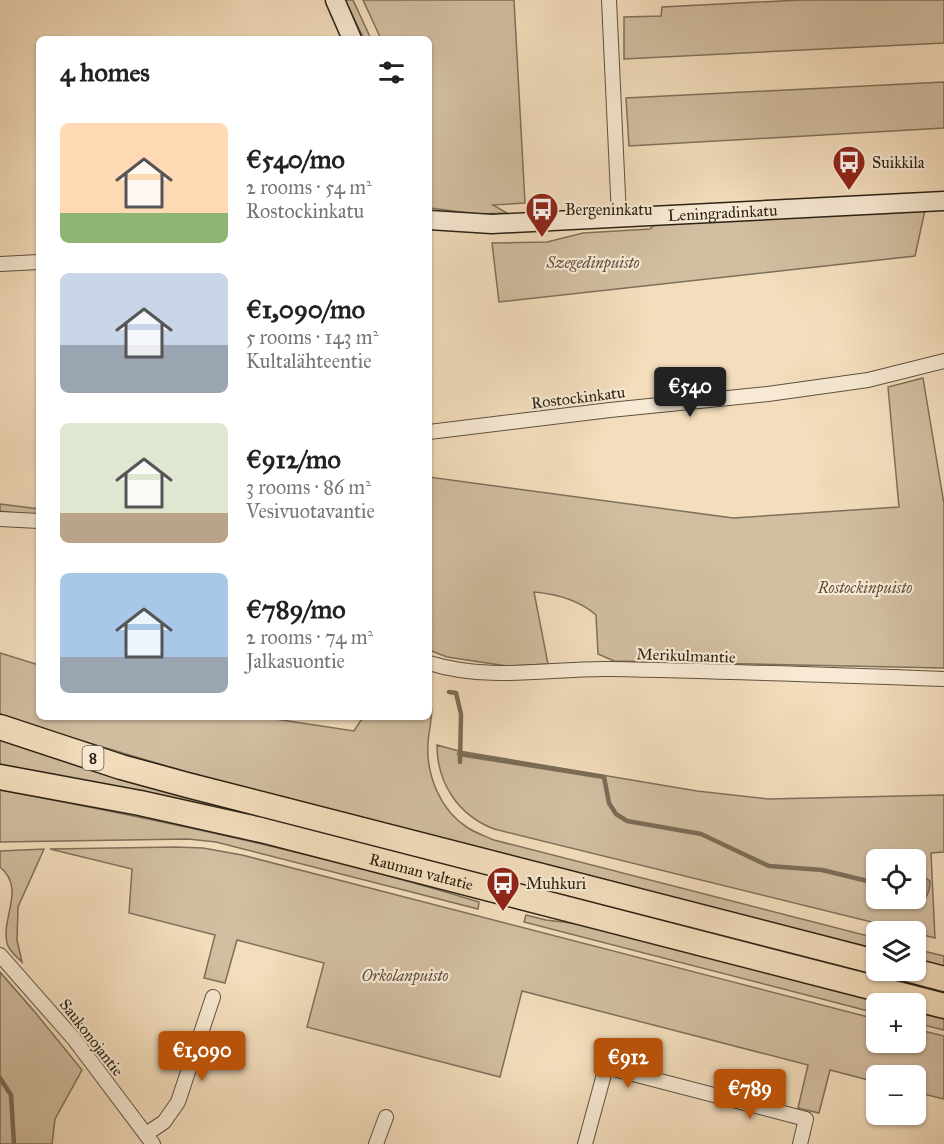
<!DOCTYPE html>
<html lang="en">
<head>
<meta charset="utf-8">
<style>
	body { margin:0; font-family:"IM FELL Great Primer",serif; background:#f6f6f6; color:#222; height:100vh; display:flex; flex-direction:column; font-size:22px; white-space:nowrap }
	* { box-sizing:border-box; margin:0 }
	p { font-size:20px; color:#767676 }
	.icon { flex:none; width:33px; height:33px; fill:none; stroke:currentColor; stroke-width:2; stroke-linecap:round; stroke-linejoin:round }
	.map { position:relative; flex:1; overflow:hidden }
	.drawer { position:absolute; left:36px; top:36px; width:396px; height:684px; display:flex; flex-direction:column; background:#fff; border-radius:9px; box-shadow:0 2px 4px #0004 }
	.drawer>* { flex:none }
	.buttons { position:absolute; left:866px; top:849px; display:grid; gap:12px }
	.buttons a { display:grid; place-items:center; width:60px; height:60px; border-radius:9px; background:#fff; box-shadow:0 2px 4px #0004; font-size:30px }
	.price { position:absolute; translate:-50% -51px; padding:0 14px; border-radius:6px; background:#b45309; color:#fff; font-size:20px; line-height:39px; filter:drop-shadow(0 2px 3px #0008) }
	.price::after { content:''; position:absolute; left:50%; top:36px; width:18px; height:14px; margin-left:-9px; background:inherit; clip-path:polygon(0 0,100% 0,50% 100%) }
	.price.selected { background:#222; color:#fff }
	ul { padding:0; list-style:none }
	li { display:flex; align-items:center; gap:18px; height:150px; padding:0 24px }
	li span { display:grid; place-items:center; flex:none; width:168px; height:120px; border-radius:9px; color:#555 }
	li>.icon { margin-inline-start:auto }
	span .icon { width:72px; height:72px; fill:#fffc; stroke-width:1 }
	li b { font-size:26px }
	h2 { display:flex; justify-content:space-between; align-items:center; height:72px; padding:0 24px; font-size:26px }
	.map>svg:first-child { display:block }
	.green { fill:#d1bda0; stroke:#7e705a; stroke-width:1.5; fill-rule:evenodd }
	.water { fill:#af9d83; stroke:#7b6c57; stroke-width:1.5 }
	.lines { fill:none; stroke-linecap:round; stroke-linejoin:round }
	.stream { stroke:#7b6c57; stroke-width:4.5 }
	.street-casing { stroke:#5e513f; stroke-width:16 }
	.secondary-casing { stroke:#2c2215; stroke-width:21 }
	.highway-casing { stroke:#2c2215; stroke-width:27 }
	.street { stroke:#f7e9d3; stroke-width:14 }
	.secondary { stroke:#f7e9d3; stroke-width:18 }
	.highway { stroke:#f3ddbc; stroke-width:24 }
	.labels { text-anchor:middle; stroke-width:4.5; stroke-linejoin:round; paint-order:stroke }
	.shield { fill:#f7e9d3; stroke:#695e4e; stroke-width:1.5 }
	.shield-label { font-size:15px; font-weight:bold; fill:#2c2215 }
	.poi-label { font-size:16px; fill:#2c2215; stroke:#f7e9d3; text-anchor:start }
	.street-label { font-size:16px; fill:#2c2215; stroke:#f7e9d3 }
	.park-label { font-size:16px; font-style:italic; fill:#5e503f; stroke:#f7e9d3 }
</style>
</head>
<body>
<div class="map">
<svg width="944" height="1144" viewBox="0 0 944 1144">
	<rect width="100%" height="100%" fill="#f3ddbc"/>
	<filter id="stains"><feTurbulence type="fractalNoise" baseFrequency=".00333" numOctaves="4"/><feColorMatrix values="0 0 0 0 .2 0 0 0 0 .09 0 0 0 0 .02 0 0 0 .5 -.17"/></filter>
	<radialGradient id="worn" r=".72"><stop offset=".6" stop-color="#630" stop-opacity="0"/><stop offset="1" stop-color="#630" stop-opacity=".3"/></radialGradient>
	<path class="green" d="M345,0H353L371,39H364Z
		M363,0H514L525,203L493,205L507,213L477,214L430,208L429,39H381Z
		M801,0H944V43L624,59V17L661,16L662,7Z
		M944,82V128L629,146L626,98Z
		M925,210L915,256L499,302L492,243L547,242L583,233L650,229L654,225Z
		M923,378L944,504V668L614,661L598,654L596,615C579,600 557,594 534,592L548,664L507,666L447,657L429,650V477L733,518L899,507L888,387Z
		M0,504L39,509V516L0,511Z
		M0,653L39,665V717H262L354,731L363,717H429V697C435,711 429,727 428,743C426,775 440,810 468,828C476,833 485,836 494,840L876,938V949L190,773L22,723L0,715Z
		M0,737L944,988V997L0,768Z
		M437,745L459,751L697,791L768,799L944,795V852L931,853L935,938L915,933V932L908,931L494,829C458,815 437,783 437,745ZM876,860H915V898H876Z
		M0,790C161,820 322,854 479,902L478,909L216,842L188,839L0,842Z
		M175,847L203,848L242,855L876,1019V1042H915V1029L944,1036V1099L915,1092V1076H876V1082L830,1070L819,1113L798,1108L808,1065L522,991L500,1077L307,1027L324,963L237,940L225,983L204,978L215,935L129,913L132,869L50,849Z
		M44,849L18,907L17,940L22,962C16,956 9,951 7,943C1,918 26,888 0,867V851Z
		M526,915L546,920L579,924L886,1003L876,1004V1013L524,922Z
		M915,949L944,956V967L915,959Z
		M0,972L34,1011L82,1070L55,1119L52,1144H0Z
		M915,1011L944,1019V1030L915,1023Z"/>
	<path class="water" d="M921,875L930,881C930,890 927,904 914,899L915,880Z"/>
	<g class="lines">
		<path class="stream" d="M449,692L456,693L461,714L460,762
			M459,754L604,777L609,803L616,814L627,821L701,834L769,866L822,870L876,883
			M0,1078L11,1095L14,1144"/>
		<defs>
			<path id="street" d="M609,0L619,217
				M0,264L39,262
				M429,432L610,410L768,394L868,380L944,361
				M0,519L39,521
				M429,663C491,682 548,668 610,669C722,671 833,675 944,679
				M0,955L74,1039L153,1144
				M146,1134L164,1122L178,1102L213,997
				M376,1144L386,1117
				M585,1144L606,1067L806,1119L800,1144"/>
			<g id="secondary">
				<path d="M335,0L352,39"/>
				<path id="s1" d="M429,220L492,224L944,201"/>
			</g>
			<g id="highway">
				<path d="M0,727L121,767L187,785L876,962"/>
				<path id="s2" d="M0,777L140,803L261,830L944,1006"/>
				<path d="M910,970L944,979"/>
			</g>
		</defs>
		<use href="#street" class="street-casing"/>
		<use href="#secondary" class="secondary-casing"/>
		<use href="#highway" class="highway-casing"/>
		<use href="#street" class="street"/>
		<use href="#secondary" class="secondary"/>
		<use href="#highway" class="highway"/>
	</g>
	<defs>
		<symbol id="bus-pin" viewBox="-11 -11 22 30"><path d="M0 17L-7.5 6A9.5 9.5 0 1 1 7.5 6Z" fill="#8f2418" stroke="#f7e9d3"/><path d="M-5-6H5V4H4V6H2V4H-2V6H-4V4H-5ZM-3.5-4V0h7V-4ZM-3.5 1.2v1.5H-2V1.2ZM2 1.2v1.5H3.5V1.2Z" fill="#fff"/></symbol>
	</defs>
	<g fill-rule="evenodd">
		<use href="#bus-pin" x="830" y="143" width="38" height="52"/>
		<use href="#bus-pin" x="523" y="190" width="38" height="52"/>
		<use href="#bus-pin" x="484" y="864" width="38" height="52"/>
	</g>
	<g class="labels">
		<rect class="shield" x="82.5" y="746" width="21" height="24" rx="4.5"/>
		<g class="shield-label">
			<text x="93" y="763">8</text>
		</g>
		<g class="poi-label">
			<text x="872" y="168">Suikkila</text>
			<text x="565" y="215">Bergeninkatu</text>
			<text x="526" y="889">Muhkuri</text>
		</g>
		<g class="street-label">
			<text dy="6" stroke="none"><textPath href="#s1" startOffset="294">Leningradinkatu</textPath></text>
			<text transform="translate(578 397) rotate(-7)" y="6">Rostockinkatu</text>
			<text transform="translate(686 655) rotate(2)" y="6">Merikulmantie</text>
			<text dy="6" stroke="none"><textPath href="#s2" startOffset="432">Rauman valtatie</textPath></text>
			<text transform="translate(92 1037) rotate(52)" y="6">Saukonojantie</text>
		</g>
		<g class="park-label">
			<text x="593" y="268">Szegedinpuisto</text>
			<text x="865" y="593">Rostockinpuisto</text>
			<text x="405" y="981">Orkolanpuisto</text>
		</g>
	</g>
	<rect width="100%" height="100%" filter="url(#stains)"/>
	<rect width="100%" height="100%" fill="url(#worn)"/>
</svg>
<div class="buttons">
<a><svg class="icon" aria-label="locate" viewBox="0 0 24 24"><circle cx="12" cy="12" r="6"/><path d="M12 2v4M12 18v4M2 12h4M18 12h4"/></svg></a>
<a><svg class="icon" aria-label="layers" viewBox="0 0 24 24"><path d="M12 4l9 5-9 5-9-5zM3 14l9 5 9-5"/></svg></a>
<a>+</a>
<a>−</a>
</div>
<b class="price selected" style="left:690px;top:418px">€540</b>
<b class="price" style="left:202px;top:1082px">€1,090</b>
<b class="price" style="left:628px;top:1089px">€912</b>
<b class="price" style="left:750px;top:1120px">€789</b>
<section class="drawer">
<h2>4 homes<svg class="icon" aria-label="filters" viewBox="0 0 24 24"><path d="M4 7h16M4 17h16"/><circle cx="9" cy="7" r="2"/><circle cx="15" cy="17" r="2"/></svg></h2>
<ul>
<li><span style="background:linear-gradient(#ffd9b3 75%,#8fb573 0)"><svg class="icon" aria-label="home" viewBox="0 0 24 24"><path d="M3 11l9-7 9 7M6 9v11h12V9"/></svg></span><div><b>€540/mo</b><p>2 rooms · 54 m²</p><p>Rostockinkatu</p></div></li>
<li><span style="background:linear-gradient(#c9d6e8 60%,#9aa5b1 0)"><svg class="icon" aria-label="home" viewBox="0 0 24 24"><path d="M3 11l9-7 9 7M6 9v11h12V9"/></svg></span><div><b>€1,090/mo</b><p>5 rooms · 143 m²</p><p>Kultalähteentie</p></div></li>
<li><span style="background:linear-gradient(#dfe7d0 75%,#b9a48a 0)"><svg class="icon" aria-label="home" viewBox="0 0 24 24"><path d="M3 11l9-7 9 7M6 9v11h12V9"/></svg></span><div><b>€912/mo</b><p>3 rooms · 86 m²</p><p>Vesivuotavantie</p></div></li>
<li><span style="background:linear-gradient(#a9c7e8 70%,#9aa5b1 0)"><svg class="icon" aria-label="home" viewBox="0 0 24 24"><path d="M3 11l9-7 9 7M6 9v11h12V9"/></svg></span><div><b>€789/mo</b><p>2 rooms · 74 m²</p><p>Jalkasuontie</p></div></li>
</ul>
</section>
</div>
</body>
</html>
